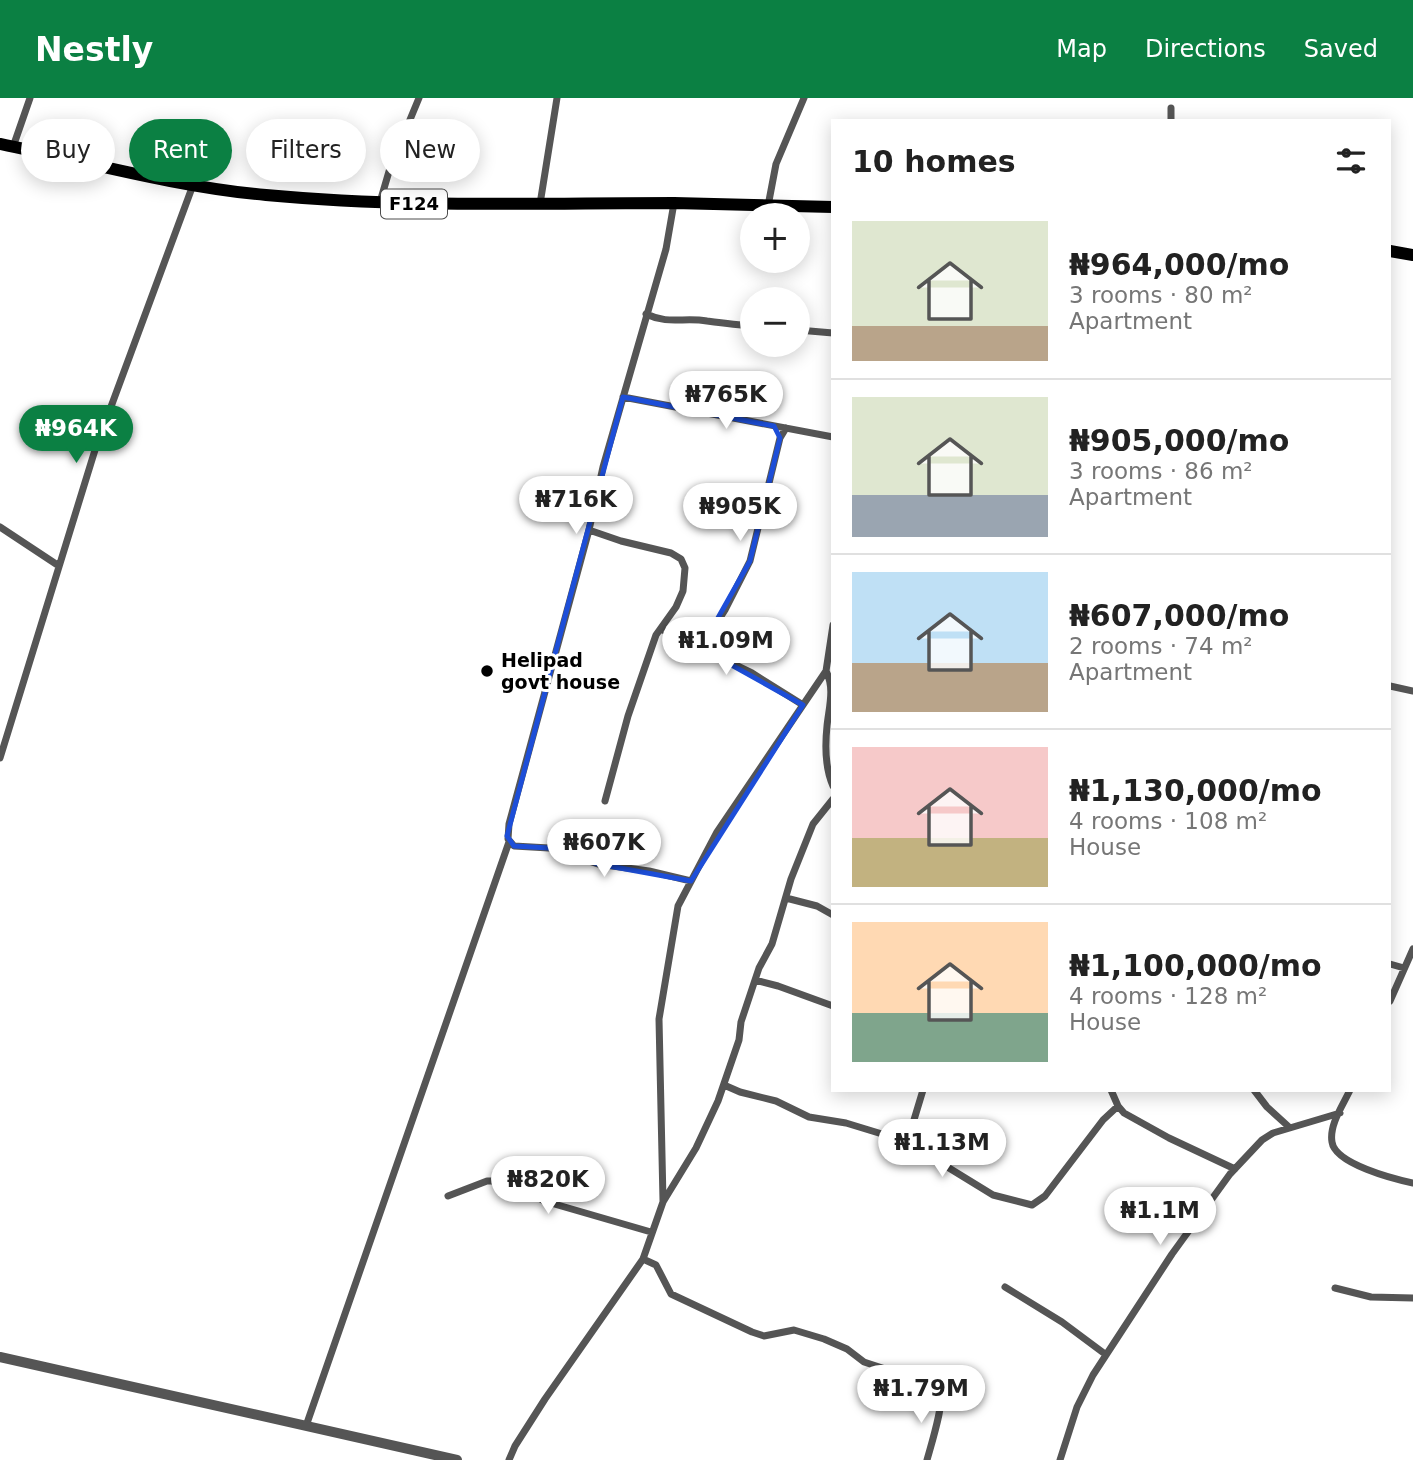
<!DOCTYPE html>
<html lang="en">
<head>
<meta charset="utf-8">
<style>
	body { margin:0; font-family:"DejaVu Sans",sans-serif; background:#f6f6f6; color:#222; height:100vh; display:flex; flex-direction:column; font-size:26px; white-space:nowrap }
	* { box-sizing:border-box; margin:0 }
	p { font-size:23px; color:#767676 }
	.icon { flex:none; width:38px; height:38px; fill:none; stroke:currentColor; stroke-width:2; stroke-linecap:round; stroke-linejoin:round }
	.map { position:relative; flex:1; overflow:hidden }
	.side { position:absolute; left:831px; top:21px; width:560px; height:973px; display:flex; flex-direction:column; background:#fff; border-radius:0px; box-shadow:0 4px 18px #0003 }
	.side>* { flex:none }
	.top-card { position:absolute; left:21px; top:21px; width:665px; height:63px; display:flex; gap:14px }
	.fabs { position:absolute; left:740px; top:105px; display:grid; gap:14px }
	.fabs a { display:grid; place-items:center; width:70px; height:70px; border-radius:50%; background:#fff; box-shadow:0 4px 18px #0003; font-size:35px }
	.price { position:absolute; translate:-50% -60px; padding:0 16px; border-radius:24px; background:#fff; color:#222; font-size:23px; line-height:46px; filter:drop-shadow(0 2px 4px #0008) }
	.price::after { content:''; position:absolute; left:50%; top:42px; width:21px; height:16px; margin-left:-10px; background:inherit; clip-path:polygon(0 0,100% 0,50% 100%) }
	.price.current { background:#0b8043; color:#fff }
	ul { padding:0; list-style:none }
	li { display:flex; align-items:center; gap:21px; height:175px; padding:0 21px }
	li+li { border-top:2px solid #e0e0e0 }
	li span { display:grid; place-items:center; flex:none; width:196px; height:140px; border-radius:0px; color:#555 }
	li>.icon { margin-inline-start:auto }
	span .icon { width:84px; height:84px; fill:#fffc; stroke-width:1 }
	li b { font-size:30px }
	h2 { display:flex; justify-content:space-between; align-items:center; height:84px; padding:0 21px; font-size:30px }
	.pill { padding:0 24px; border-radius:32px; background:#fff; box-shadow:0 4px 18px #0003; font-size:24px; line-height:63px }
	.pill.current { background:#0b8043; color:#fff }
	header { display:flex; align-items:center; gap:42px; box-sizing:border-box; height:98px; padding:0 35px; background:#0b8043; color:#fff }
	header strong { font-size:33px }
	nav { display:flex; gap:38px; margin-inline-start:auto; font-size:24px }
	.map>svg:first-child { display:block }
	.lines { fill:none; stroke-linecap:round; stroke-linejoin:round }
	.minor { stroke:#555; stroke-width:7 }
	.tertiary { stroke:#555; stroke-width:10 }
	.primary { stroke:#000; stroke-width:12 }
	.marked { fill:none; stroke:#1d4ed8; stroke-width:5; stroke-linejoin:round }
	.poi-dot { fill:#000; stroke:#fff; stroke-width:2.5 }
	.labels { text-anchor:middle; stroke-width:6; stroke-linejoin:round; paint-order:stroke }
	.shield { fill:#fff; stroke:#4c4c4c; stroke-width:2 }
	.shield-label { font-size:18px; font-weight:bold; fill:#000 }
	.poi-label { font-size:19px; font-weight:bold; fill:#000; stroke:#fff; text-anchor:start }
</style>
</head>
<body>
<header>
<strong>Nestly</strong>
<nav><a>Map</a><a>Directions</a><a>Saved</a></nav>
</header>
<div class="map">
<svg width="1413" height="1362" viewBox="0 0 1413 1362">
	<rect width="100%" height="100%" fill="#fff"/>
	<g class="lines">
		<path class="minor" d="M1171,23V10
			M13,49L30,0
			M380,104L390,70L419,0
			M540,106L557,0
			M768,108L776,66L804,0
			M646,216C669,227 683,219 707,223C722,225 737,227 752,228
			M798,232L833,235
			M623,299L833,339
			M0,429L59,468
			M589,432L509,726L508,741L514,748L549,750L598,766L649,773L691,783
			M661,531L752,575L803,607
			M701,550L725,512L750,463L780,340L786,330
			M826,573C835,590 829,609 827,628C825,647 825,670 833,688
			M1390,588L1413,593
			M0,660L95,352L193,87
			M605,703L628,618L656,537L676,509L683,493L685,470L681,461L671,455L621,443L589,432L603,369L666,151L674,105
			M786,800L817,808L833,817
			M1390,866L1404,870
			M755,882L778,888L833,908
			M1390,903L1413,851
			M724,987L740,994L776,1003L809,1019L846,1025L905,1043L993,1097L1032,1107L1045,1098L1103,1022L1118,1008
			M1111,992L1118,1008L1124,1015L1169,1040L1235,1071
			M1254,992L1267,1009L1289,1029
			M1350,992C1343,1007 1329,1027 1332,1044C1335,1066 1394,1081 1413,1085
			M913,1046L910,1035L923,992
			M448,1098L487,1083H506L521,1089L544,1103L651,1134
			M663,1103L659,921L678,808L717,734L826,573L833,527
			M643,1161L656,1167L671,1196L752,1234L764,1238L794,1232L824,1241L847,1251L864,1264L940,1289C946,1301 931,1347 927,1362
			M1005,1189L1062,1224L1105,1256
			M1335,1190L1371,1199L1413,1200
			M306,1328L509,744
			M509,1362L515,1348L545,1301L643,1161L663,1104L696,1050L718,1003L739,942L741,924L759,870L772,846L791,781L813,726L833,701
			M1060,1362L1077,1309L1093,1277L1172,1156L1230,1076L1262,1042L1273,1035L1340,1015"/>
		<path class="tertiary" d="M0,1259L457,1362"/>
		<path class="primary" d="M0,46C88,64 176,89 266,97C402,110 538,105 674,105C727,106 780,108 833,109
			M1390,153L1413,157"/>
	</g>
	<path class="marked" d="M623,299L774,328L780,340L750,463L701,550L803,607L691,783L598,766L549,750L514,748L507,738Z"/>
	<circle class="poi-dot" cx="487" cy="573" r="7"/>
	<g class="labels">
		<rect class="shield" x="381" y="91.5" width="66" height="29" rx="5"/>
		<g class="shield-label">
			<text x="414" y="112">F124</text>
		</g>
		<g class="poi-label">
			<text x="501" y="569">Helipad<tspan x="501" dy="22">govt house</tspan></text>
		</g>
	</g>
</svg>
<div class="fabs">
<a>+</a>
<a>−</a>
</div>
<b class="price" style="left:726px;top:333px">₦765K</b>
<b class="price current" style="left:76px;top:367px">₦964K</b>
<b class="price" style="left:576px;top:438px">₦716K</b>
<b class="price" style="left:740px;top:445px">₦905K</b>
<b class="price" style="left:726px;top:579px">₦1.09M</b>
<b class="price" style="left:604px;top:781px">₦607K</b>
<b class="price" style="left:942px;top:1081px">₦1.13M</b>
<b class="price" style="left:548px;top:1118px">₦820K</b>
<b class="price" style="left:1160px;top:1149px">₦1.1M</b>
<b class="price" style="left:921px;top:1327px">₦1.79M</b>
<div class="top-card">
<a class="pill">Buy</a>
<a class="pill current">Rent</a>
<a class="pill">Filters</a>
<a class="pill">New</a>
</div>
<section class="side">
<h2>10 homes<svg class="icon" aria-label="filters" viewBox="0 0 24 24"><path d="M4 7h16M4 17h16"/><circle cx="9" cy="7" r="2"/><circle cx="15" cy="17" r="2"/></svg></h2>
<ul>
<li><span style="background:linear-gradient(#dfe7d0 75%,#b9a48a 0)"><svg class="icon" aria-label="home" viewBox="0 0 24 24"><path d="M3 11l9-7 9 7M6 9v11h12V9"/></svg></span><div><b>₦964,000/mo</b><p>3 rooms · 80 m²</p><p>Apartment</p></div></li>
<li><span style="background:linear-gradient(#dfe7d0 70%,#9aa5b1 0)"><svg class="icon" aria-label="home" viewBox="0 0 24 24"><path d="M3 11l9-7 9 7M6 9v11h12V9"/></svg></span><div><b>₦905,000/mo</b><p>3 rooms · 86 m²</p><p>Apartment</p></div></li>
<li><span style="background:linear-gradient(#bfe0f5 65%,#b9a48a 0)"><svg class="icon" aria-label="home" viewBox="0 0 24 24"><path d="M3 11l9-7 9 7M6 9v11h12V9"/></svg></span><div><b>₦607,000/mo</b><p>2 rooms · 74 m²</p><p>Apartment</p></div></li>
<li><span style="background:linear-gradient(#f6c9c9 65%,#c2b280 0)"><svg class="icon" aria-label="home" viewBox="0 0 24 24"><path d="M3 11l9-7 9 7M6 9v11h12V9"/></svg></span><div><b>₦1,130,000/mo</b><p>4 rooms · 108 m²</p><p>House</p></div></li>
<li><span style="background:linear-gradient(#ffd9b3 65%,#7fa58c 0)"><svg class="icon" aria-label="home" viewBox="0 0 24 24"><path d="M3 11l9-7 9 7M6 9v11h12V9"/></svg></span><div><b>₦1,100,000/mo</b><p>4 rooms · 128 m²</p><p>House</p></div></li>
</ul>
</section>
</div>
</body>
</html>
